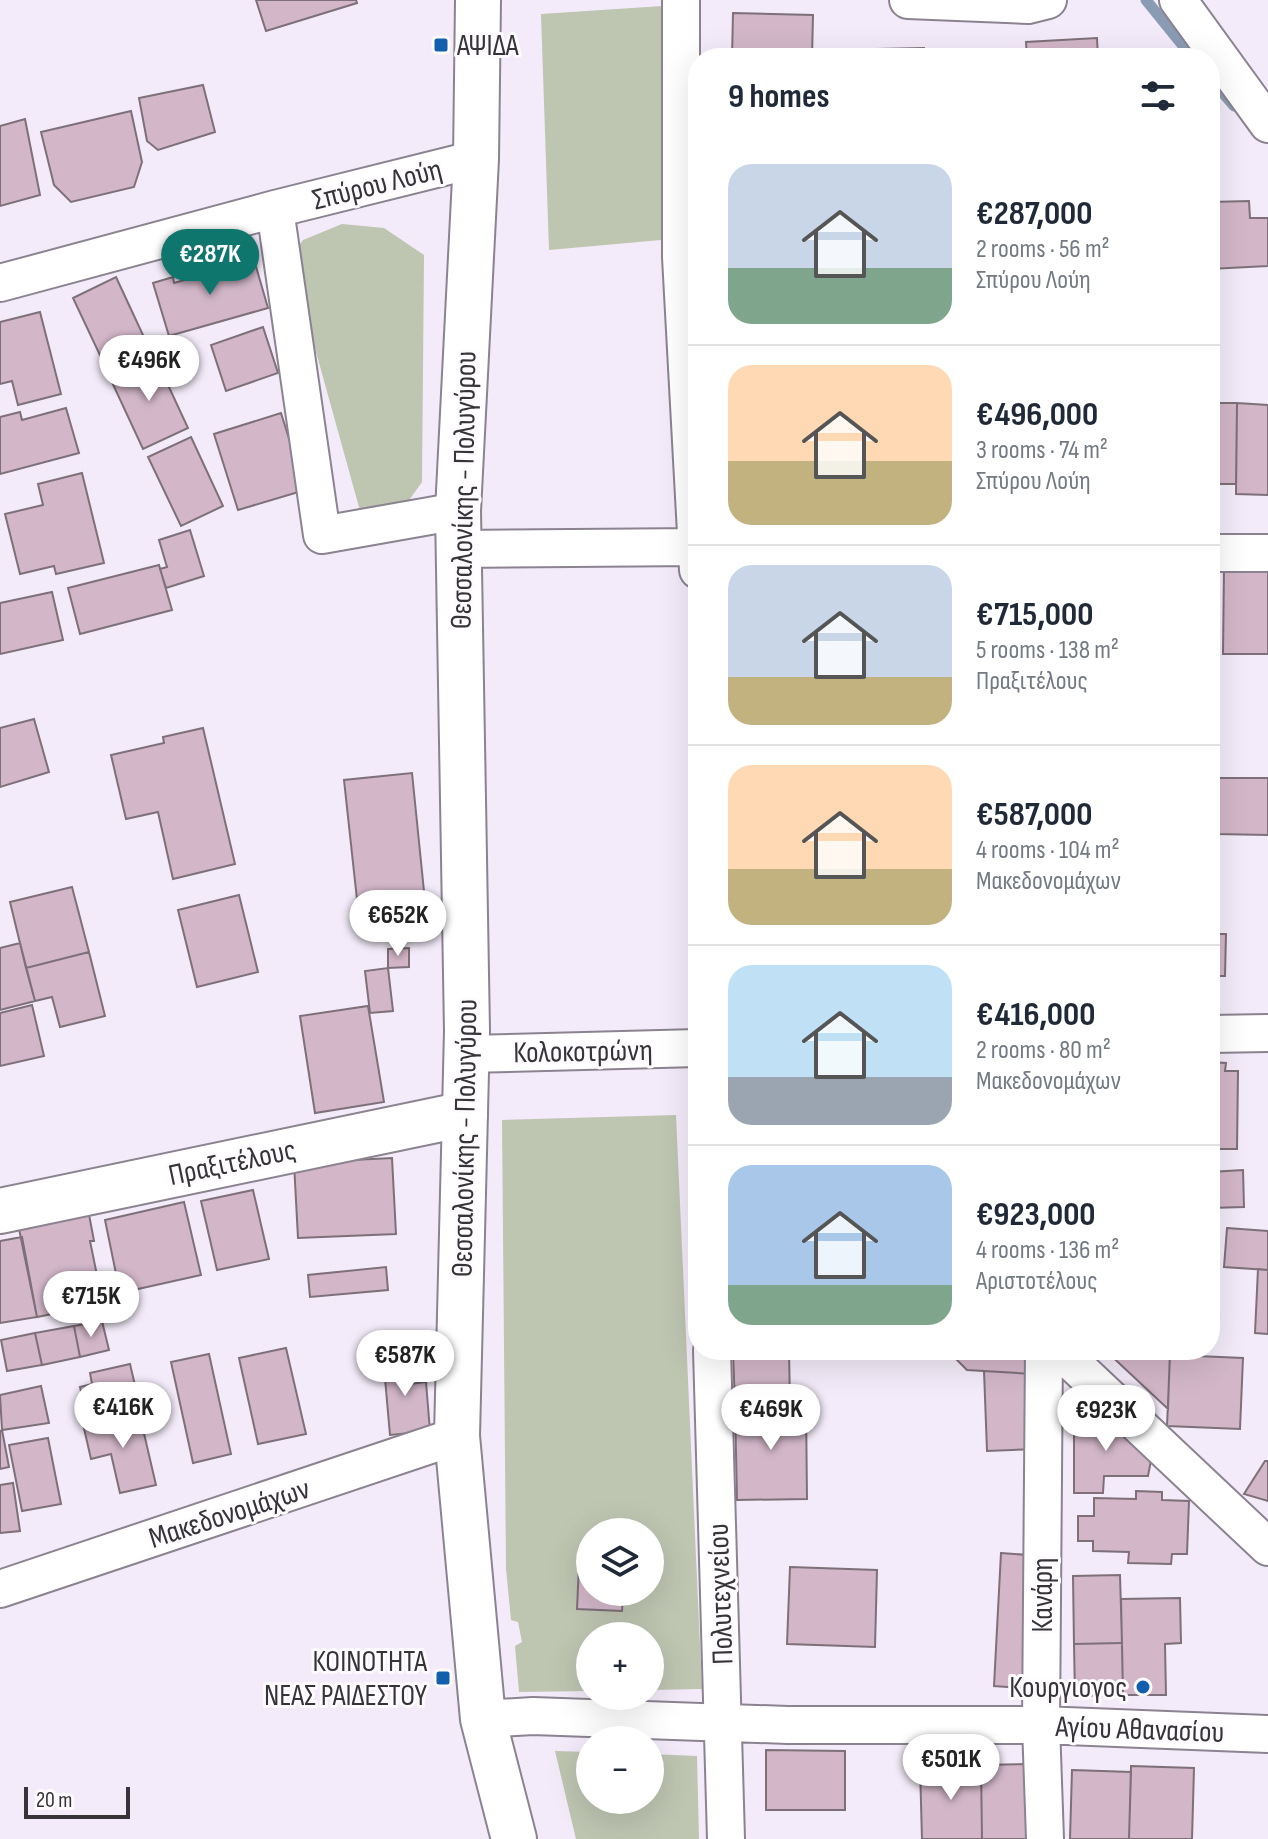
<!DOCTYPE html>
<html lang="en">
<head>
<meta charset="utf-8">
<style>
	body { margin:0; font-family:"Sofia Sans Condensed",sans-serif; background:#f2f2f3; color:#1f2937; height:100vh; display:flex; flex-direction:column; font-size:30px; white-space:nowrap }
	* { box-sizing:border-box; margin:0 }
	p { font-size:26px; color:#747a83 }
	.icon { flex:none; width:44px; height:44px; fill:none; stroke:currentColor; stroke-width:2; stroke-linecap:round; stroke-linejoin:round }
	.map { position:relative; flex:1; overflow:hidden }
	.side { position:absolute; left:688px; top:48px; width:532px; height:1312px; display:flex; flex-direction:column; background:#fff; border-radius:32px; box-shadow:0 8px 32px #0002 }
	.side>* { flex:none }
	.fabs { position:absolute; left:576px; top:1518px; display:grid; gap:16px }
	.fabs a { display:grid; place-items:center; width:88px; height:88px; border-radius:50%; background:#fff; box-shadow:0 8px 32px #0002; font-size:40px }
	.scale { position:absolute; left:24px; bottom:20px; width:106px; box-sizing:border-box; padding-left:8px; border:4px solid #373439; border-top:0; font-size:22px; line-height:28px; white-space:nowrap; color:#373439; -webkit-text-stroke:6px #fdfbfe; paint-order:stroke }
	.price { position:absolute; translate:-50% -68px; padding:0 18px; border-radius:28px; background:#fff; color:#222; font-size:26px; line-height:52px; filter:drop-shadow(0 2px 4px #0008) }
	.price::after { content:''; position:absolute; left:50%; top:48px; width:24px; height:18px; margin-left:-12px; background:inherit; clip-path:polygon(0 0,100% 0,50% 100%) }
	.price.selected { background:#0f766e; color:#fff }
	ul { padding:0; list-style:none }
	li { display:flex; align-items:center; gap:24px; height:200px; padding:0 40px }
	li+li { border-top:2px solid #e0e1e3 }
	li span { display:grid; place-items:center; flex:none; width:224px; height:160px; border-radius:24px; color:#555 }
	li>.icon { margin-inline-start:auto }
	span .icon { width:96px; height:96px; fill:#fffc; stroke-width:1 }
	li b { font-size:34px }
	h2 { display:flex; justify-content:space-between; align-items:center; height:96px; padding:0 40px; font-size:34px }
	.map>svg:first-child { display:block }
	.green { fill:#bec5b1; fill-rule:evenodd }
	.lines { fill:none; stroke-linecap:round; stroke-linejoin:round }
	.stream { stroke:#8a9cb4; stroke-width:11 }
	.building { fill:#d3b7c9; stroke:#7d7078; stroke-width:2 }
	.street-casing { stroke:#8b8390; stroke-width:40 }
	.secondary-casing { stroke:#8b8390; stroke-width:48 }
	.primary-casing { stroke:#8b8390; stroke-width:48 }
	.street { stroke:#fff; stroke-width:36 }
	.secondary { stroke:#fff; stroke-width:44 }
	.primary { stroke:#fff; stroke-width:44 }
	.poi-dot { fill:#125fae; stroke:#fdfbfe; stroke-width:3 }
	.labels { text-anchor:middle; stroke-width:6; stroke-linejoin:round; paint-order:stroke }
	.poi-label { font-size:30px; fill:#373439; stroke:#fdfbfe; text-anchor:end }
	.street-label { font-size:30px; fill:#373439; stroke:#fdfbfe }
</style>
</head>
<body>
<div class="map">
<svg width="1268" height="1839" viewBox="0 0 1268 1839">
	<rect width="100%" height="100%" fill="#f3ebf9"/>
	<path class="green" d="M662,6L661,240L549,250L541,14Z
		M342,224L384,228L424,255L422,482L402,510L362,518L290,258L303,240Z
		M676,1115L702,1689L650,1690V1636H590V1691L519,1692L515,1646L522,1642L518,1622L511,1620L506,1569L502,1120ZM590,1532H650V1592H590Z
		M555,1751L590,1752V1800H650V1754L697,1756L699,1839H576Z"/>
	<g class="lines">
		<path class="stream" d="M1146,0L1193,58
			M1210,78L1234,106"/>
	</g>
	<path class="building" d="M256,0H356L357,3L266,31Z
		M733,13L813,15L812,58H732Z
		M1097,38L1098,58H1027L1026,42Z
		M924,48V58H877V49Z
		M961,54L1013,55V58H961Z
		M203,85L215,132L158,150L147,141L139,98Z
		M131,111L142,162L134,187L71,202L54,185L41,132Z
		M25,119L40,195L0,206V126Z
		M1249,201L1250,218H1268V266L1210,269V202Z
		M243,260L245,266L255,263L268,308L169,336L153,283L173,277L174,283L188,279L186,272L206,266L208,274L221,270L220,266Z
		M116,277L149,348L106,368L73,298Z
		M40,312L61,394L18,405L12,381L0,384V322Z
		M263,327L278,373L226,391L211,345Z
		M155,357L188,428L143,449L110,378Z
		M1210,403H1237L1236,484H1210Z
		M1237,403L1268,405V495L1236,494Z
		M66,408L79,453L0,474V417L20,412L22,420Z
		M281,413L305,490L238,510L214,434Z
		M191,437L223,506L181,526L148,457Z
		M82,473L104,563L56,574L54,566L20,574L5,514L43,505L38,484Z
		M190,530L204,576L166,588L160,569L167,567L159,540Z
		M159,565L172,610L80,634L68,588Z
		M1224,567H1268V654H1223Z
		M52,592L63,640L0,654V603Z
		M34,719L49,772L0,787V728Z
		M203,728L235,864L173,879L158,812L126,819L111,755L164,743L163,737Z
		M412,773L426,911L359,918L344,780Z
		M1210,778H1217L1216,834H1210Z
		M1217,778H1268V835L1216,834Z
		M72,887L89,952L26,968L10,902Z
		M239,895L258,972L197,987L178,910Z
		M1210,934H1226L1225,976H1210Z
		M20,943L35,1001L0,1010V948Z
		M409,948V967L388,968V949Z
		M89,952L105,1016L60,1027L52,997L35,1001L26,968Z
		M388,968L393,1011L370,1013L365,971Z
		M32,1005L44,1056L0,1066V1013Z
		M368,1006L384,1102L315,1113L300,1016Z
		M1210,1062L1226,1063L1225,1071H1238L1237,1149H1210Z
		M392,1158L396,1234L298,1238L294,1163Z
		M1243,1170L1244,1207L1210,1208V1172Z
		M253,1190L269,1259L217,1270L201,1201Z
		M184,1202L201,1275L120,1293L105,1220Z
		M88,1209L94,1241H90L99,1285L63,1292L67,1311L37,1317L18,1224Z
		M1227,1228L1268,1231V1270L1224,1267Z
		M22,1237L37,1317L0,1323V1241Z
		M386,1267L388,1290L310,1297L308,1275Z
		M1258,1269L1268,1270V1334L1255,1333Z
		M102,1321L109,1350L80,1357L74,1326Z
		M74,1326L80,1357L42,1365L35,1333Z
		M35,1333L42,1365L7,1371L1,1340Z
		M286,1348L306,1434L258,1444L239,1358Z
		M733,1350H789L790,1405L735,1406Z
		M947,1350H1035L1033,1374L967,1370Z
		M1105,1350H1170L1168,1409Z
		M1180,1350H1197V1356L1243,1358L1240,1429L1167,1426L1170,1355H1180Z
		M209,1354L231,1454L193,1463L171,1362Z
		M407,1354L410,1384L426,1382L430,1431L390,1435L383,1356Z
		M130,1364L138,1398L85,1410L80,1387L92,1384L90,1373Z
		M984,1371L1033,1374L1037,1449L987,1451Z
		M41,1386L49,1423L2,1430L0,1395Z
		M806,1405L807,1499L737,1500L735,1406Z
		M139,1412L156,1485L120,1493L111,1454L91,1459L83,1424Z
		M1074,1416H1115L1153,1450L1148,1476H1104L1103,1493H1074Z
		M2,1430L9,1467L0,1469V1431Z
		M48,1438L61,1504L22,1511L9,1445Z
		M1265,1461H1268V1501L1244,1494Z
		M13,1483L20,1531L0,1533V1485Z
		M1136,1491L1162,1492V1500L1189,1501L1187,1554H1172L1171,1564L1128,1563L1129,1552L1093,1551V1541H1078V1516H1094V1498L1136,1499Z
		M1001,1553L1041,1556L1034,1689L994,1686Z
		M579,1565L590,1566V1592H623L622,1611L577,1609Z
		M790,1567L877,1570L875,1647L787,1644Z
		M1120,1575L1122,1643L1074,1644L1073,1576Z
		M1180,1598L1181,1643L1165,1644L1166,1695H1123L1121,1599Z
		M1122,1643L1123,1695L1075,1696L1074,1644Z
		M766,1750L845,1751V1810H766Z
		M1033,1764L1035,1839H982L981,1765Z
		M981,1765L982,1839H922L920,1767Z
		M1131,1766L1194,1768L1192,1839H1129Z
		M1072,1770L1131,1772L1129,1839H1070Z"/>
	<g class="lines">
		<defs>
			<path id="street" d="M681,0V257L698,570
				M908,0L1028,5L1048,0
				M1178,0L1268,124
				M275,209L322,535L458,511
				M0,283L275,209L476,159
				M457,549L698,547
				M1210,553H1268
				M1210,1034L1268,1033
				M467,1054L698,1048
				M712,1350L726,1839
				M1044,1350L1041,1725L1045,1839
				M1059,1350L1268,1547
				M0,1589L457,1436
				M483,1719L533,1716L788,1725H1041L1268,1734"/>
			<path id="secondary" d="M0,1211L465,1114"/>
			<path id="primary" d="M478,0L476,159L458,511L467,1031L457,1436L483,1719L514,1839"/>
		</defs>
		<use href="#street" class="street-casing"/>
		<use href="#secondary" class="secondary-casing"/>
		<use href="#primary" class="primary-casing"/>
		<use href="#street" class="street"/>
		<use href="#secondary" class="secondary"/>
		<use href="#primary" class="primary"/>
	</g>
	<g class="poi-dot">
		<rect x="433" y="37" width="16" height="16" rx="4"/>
		<rect x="435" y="1670" width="16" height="16" rx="4"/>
		<circle cx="1143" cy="1687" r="8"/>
	</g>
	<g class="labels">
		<g class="poi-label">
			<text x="457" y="55" text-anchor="start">ΑΨΙΔΑ</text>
			<text x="427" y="1671">ΚΟΙΝΟΤΗΤΑ<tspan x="427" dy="34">ΝΕΑΣ ΡΑΙΔΕΣΤΟΥ</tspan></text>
			<text x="1127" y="1697">Κουργιογος</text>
		</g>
		<g class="street-label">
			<text transform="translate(377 184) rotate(-14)" y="10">Σπύρου Λούη</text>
			<text transform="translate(463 490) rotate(-89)" y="10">Θεσσαλονίκης - Πολυγύρου</text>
			<text transform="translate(583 1051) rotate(-1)" y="10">Κολοκοτρώνη</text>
			<text transform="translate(464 1138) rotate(-89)" y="10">Θεσσαλονίκης - Πολυγύρου</text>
			<text transform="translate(232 1162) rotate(-12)" y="10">Πραξιτέλους</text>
			<text transform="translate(229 1513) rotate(-18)" y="10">Μακεδονομάχων</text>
			<text transform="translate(720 1594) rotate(-92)" y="10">Πολυτεχνείου</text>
			<text transform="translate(1042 1595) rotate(-90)" y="10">Κανάρη</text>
			<text transform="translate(1140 1729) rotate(2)" y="10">Αγίου Αθανασίου</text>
		</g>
	</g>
</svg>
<div class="fabs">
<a><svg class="icon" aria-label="layers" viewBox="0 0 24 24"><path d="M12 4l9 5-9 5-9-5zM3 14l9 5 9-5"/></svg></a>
<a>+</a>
<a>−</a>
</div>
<div class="scale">20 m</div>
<b class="price selected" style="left:210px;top:297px">€287K</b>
<b class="price" style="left:149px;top:403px">€496K</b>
<b class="price" style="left:398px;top:958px">€652K</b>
<b class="price" style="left:91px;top:1339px">€715K</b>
<b class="price" style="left:405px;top:1398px">€587K</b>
<b class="price" style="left:123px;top:1450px">€416K</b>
<b class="price" style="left:771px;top:1452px">€469K</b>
<b class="price" style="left:1106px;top:1453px">€923K</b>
<b class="price" style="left:951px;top:1802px">€501K</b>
<section class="side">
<h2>9 homes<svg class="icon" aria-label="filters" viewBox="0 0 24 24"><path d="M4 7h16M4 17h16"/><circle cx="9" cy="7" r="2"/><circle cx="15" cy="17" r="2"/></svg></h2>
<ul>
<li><span style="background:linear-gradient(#c9d6e8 65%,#7fa58c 0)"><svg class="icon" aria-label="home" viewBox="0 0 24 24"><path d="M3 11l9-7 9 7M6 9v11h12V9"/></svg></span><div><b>€287,000</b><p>2 rooms · 56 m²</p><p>Σπύρου Λούη</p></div></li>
<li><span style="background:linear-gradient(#ffd9b3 60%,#c2b280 0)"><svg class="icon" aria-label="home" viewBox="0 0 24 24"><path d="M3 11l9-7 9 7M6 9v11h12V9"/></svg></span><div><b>€496,000</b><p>3 rooms · 74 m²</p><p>Σπύρου Λούη</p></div></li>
<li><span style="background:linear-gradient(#c9d6e8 70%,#c2b280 0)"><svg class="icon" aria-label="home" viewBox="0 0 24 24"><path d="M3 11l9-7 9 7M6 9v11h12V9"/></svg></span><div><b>€715,000</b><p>5 rooms · 138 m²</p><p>Πραξιτέλους</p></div></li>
<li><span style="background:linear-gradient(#ffd9b3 65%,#c2b280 0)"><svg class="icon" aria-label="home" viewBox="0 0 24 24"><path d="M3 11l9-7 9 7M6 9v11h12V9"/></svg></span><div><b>€587,000</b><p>4 rooms · 104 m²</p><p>Μακεδονομάχων</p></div></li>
<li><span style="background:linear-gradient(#bfe0f5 70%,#9aa5b1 0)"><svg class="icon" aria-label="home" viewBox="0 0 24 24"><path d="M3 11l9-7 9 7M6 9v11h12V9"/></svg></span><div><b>€416,000</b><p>2 rooms · 80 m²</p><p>Μακεδονομάχων</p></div></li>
<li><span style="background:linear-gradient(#a9c7e8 75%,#7fa58c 0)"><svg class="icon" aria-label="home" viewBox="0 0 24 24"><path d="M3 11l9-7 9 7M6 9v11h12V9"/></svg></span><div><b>€923,000</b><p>4 rooms · 136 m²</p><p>Αριστοτέλους</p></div></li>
</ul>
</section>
</div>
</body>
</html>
